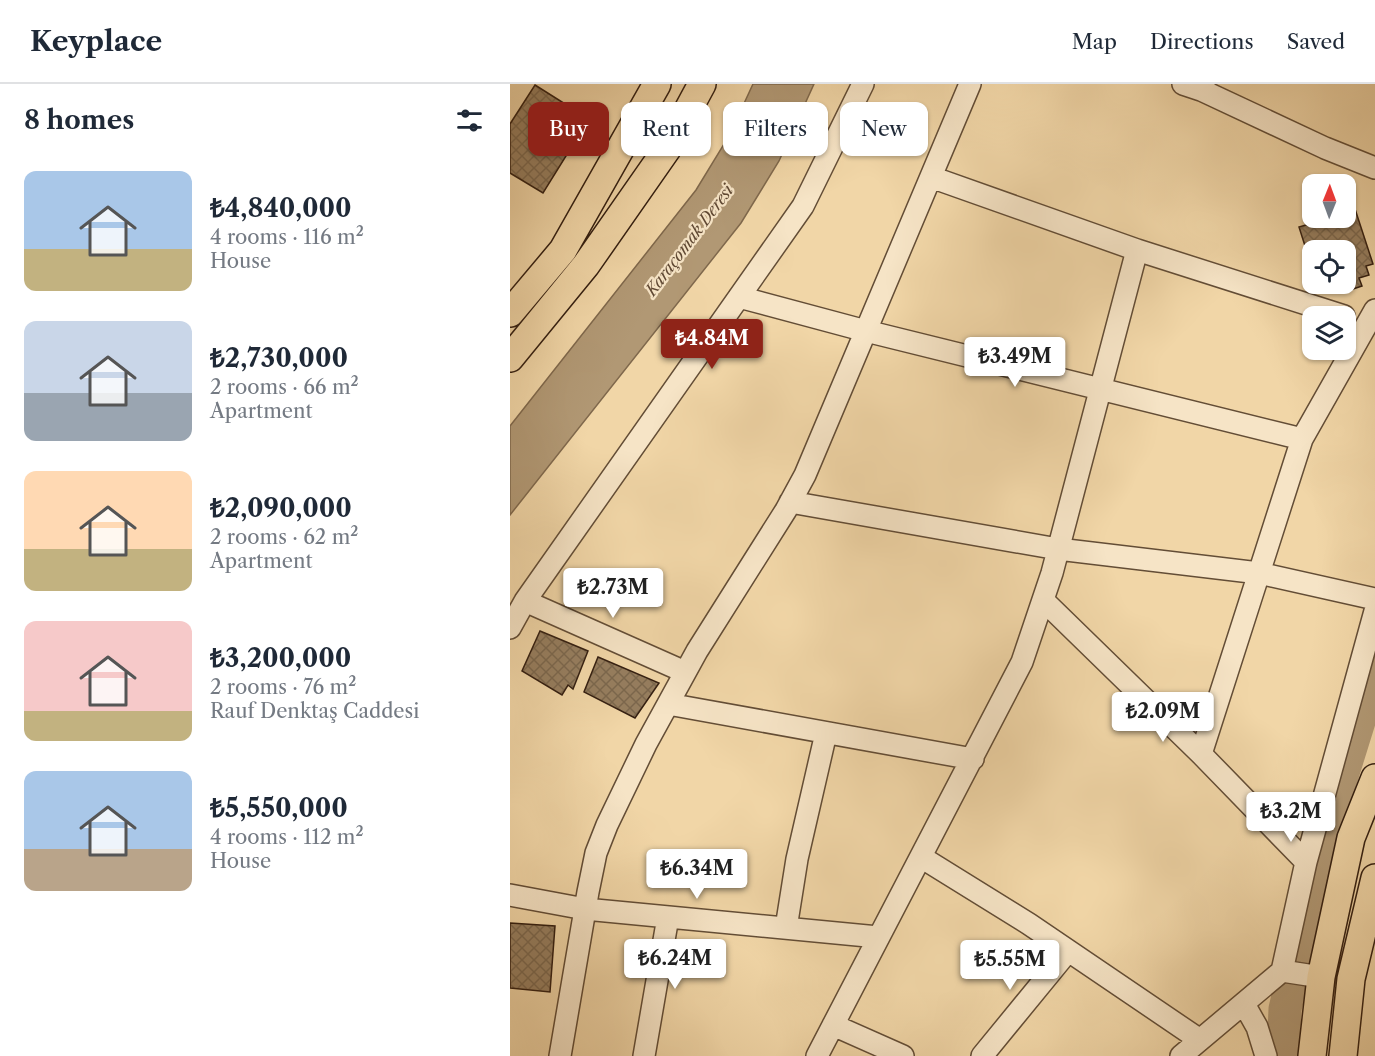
<!DOCTYPE html>
<html lang="en">
<head>
<meta charset="utf-8">
<style>
	body { margin:0; font-family:"Libre Caslon Text",serif; background:#f6f6f7; color:#1f2937; height:100vh; display:flex; flex-direction:column; font-size:22px; white-space:nowrap }
	* { box-sizing:border-box; margin:0 }
	p { font-size:20px; color:#747a83 }
	.icon { flex:none; width:33px; height:33px; fill:none; stroke:currentColor; stroke-width:2; stroke-linecap:round; stroke-linejoin:round }
	.map { position:relative; flex:1; overflow:hidden }
	.drawer { display:flex; flex-direction:column; background:#fff; width:510px }
	.drawer>* { flex:none }
	.guide { position:absolute; left:18px; top:18px; width:570px; height:54px; display:flex; gap:12px }
	.needle { width:39px; rotate:1deg }
	.buttons { position:absolute; left:792px; top:90px; display:grid; gap:12px }
	.buttons a { display:grid; place-items:center; width:54px; height:54px; border-radius:12px; background:#fff; box-shadow:0 2px 4px #0004; font-size:30px }
	.price { position:absolute; translate:-50% -51px; padding:0 14px; border-radius:6px; background:#fff; color:#222; font-size:20px; line-height:39px; filter:drop-shadow(0 2px 3px #0008) }
	.price::after { content:''; position:absolute; left:50%; top:36px; width:18px; height:14px; margin-left:-9px; background:inherit; clip-path:polygon(0 0,100% 0,50% 100%) }
	.price.current { background:#8f2418; color:#fff }
	ul { padding:0; list-style:none }
	li { display:flex; align-items:center; gap:18px; height:150px; padding:0 24px }
	li span { display:grid; place-items:center; flex:none; width:168px; height:120px; border-radius:12px; color:#555 }
	li>.icon { margin-inline-start:auto }
	span .icon { width:72px; height:72px; fill:#fffc; stroke-width:1 }
	li b { font-size:26px }
	h2 { display:flex; justify-content:space-between; align-items:center; height:72px; padding:0 24px; font-size:26px }
	.tag { padding:0 21px; border-radius:12px; background:#fff; box-shadow:0 2px 4px #0004; font-size:21px; line-height:54px }
	.tag.current { background:#8f2418; color:#fff }
	header { display:flex; align-items:center; gap:36px; box-sizing:border-box; height:84px; padding:0 30px; background:#fff; border-bottom:2px solid #e0e1e3 }
	header strong { font-size:28px }
	nav { display:flex; gap:33px; margin-inline-start:auto; font-size:21px }
	main { display:flex; flex:1; min-height:0 }
	.map>svg:first-child { display:block }
	.water { fill:#b19874; stroke:#7f684c; stroke-width:1.5 }
	.lines { fill:none; stroke-linecap:round; stroke-linejoin:round }
	.river { stroke:#b19874; stroke-width:33 }
	.building { fill:url(#building-cross-hatch); stroke:#341f11; stroke-width:1.5 }
	.minor-casing { stroke:#634d36; stroke-width:24 }
	.major-casing { stroke:#341f11; stroke-width:30 }
	.minor { stroke:#f6e4c6; stroke-width:21 }
	.major { stroke:#f1d6a7; stroke-width:27 }
	.labels { text-anchor:middle; stroke-width:4.5; stroke-linejoin:round; paint-order:stroke }
	.water-label { font-size:16px; font-style:italic; fill:#604934; stroke:#f6e4c6 }
</style>
</head>
<body>
<header>
<strong>Keyplace</strong>
<nav><a>Map</a><a>Directions</a><a>Saved</a></nav>
</header>
<main>
<section class="drawer">
<h2>8 homes<svg class="icon" aria-label="filters" viewBox="0 0 24 24"><path d="M4 7h16M4 17h16"/><circle cx="9" cy="7" r="2"/><circle cx="15" cy="17" r="2"/></svg></h2>
<ul>
<li><span style="background:linear-gradient(#a9c7e8 65%,#c2b280 0)"><svg class="icon" aria-label="home" viewBox="0 0 24 24"><path d="M3 11l9-7 9 7M6 9v11h12V9"/></svg></span><div><b>₺4,840,000</b><p>4 rooms · 116 m²</p><p>House</p></div></li>
<li><span style="background:linear-gradient(#c9d6e8 60%,#9aa5b1 0)"><svg class="icon" aria-label="home" viewBox="0 0 24 24"><path d="M3 11l9-7 9 7M6 9v11h12V9"/></svg></span><div><b>₺2,730,000</b><p>2 rooms · 66 m²</p><p>Apartment</p></div></li>
<li><span style="background:linear-gradient(#ffd9b3 65%,#c2b280 0)"><svg class="icon" aria-label="home" viewBox="0 0 24 24"><path d="M3 11l9-7 9 7M6 9v11h12V9"/></svg></span><div><b>₺2,090,000</b><p>2 rooms · 62 m²</p><p>Apartment</p></div></li>
<li><span style="background:linear-gradient(#f6c9c9 75%,#c2b280 0)"><svg class="icon" aria-label="home" viewBox="0 0 24 24"><path d="M3 11l9-7 9 7M6 9v11h12V9"/></svg></span><div><b>₺3,200,000</b><p>2 rooms · 76 m²</p><p>Rauf Denktaş Caddesi</p></div></li>
<li><span style="background:linear-gradient(#a9c7e8 65%,#b9a48a 0)"><svg class="icon" aria-label="home" viewBox="0 0 24 24"><path d="M3 11l9-7 9 7M6 9v11h12V9"/></svg></span><div><b>₺5,550,000</b><p>4 rooms · 112 m²</p><p>House</p></div></li>
</ul>
</section>
<div class="map">
<svg width="865" height="972" viewBox="0 0 865 972">
	<defs>
		<pattern id="building-cross-hatch" width="8" height="8" patternUnits="userSpaceOnUse" patternTransform="scale(1.5)"><rect width="8" height="8" fill="#967e5f"/><path d="M0 0l8 8M0 8l8-8" fill="none" stroke="#7b674d"/></pattern>
	</defs>
	<rect width="100%" height="100%" fill="#f1d6a7"/>
	<filter id="stains"><feTurbulence type="fractalNoise" baseFrequency=".00333" numOctaves="4"/><feColorMatrix values="0 0 0 0 .2 0 0 0 0 .09 0 0 0 0 .02 0 0 0 .5 -.17"/></filter>
	<radialGradient id="worn" r=".72"><stop offset=".6" stop-color="#630" stop-opacity="0"/><stop offset="1" stop-color="#630" stop-opacity=".3"/></radialGradient>
	<path class="water" d="M243,0H304L269,77L231,139L0,431V342L186,106L219,52Z"/>
	<g class="lines">
		<path class="river" d="M773,972L775,925L823,721L865,586"/>
	</g>
	<path class="building" d="M25,1L79,35L33,109L0,89V40Z
		M845,125L863,180L856,182L859,191L849,194L852,202L831,209L828,201L819,204L817,200H836V166H802V184L789,143L820,134H836V128Z
		M30,547L78,567L63,605L58,601L52,611L12,587Z
		M88,573L149,599L125,634L74,608Z
		M0,839L45,842L40,908L0,904Z"/>
	<g class="lines">
		<defs>
			<path id="minor" d="M673,0L691,6
				M694,0L691,6L815,64L865,84
				M627,166L834,232
				M229,213L356,247L792,355
				M280,418L548,465L749,489L865,515
				M533,516L691,670L796,778
				M15,517L175,588
				M0,544L15,517L293,122L353,0
				M158,620L463,675
				M691,670L792,355L865,226
				M411,773L519,840L690,956
				M0,811L75,825L368,853
				M276,844L287,775L316,649
				M772,887L811,893
				M734,920L747,943L756,972
				M323,941L393,972
				M50,972L78,808L86,769L97,741L136,660L187,567L276,426L295,391L460,0
				M134,972L158,833
				M307,972L512,578L542,489L627,166L421,93
				M472,972L558,867
				M671,972L772,887L796,778L865,527"/>
			<path id="major" d="M0,229L53,166L147,0
				M0,274L76,181L157,65L192,0
				M802,972L811,893L841,754L865,694
				M833,972L841,895L865,794"/>
		</defs>
		<use href="#minor" class="minor-casing"/>
		<use href="#major" class="major-casing"/>
		<use href="#minor" class="minor"/>
		<use href="#major" class="major"/>
	</g>
	<g class="labels">
		<g class="water-label">
			<text transform="translate(179 156) rotate(-53)" y="6">Karaçomak Deresi</text>
		</g>
	</g>
	<rect width="100%" height="100%" filter="url(#stains)"/>
	<rect width="100%" height="100%" fill="url(#worn)"/>
</svg>
<div class="buttons">
<a><svg class="needle" viewBox="-14 -14 28 28"><path d="M0-13l5 13h-10z" fill="#e53935"/><path d="M0 13l5-13h-10z" fill="#747a83"/></svg></a>
<a><svg class="icon" aria-label="locate" viewBox="0 0 24 24"><circle cx="12" cy="12" r="6"/><path d="M12 2v4M12 18v4M2 12h4M18 12h4"/></svg></a>
<a><svg class="icon" aria-label="layers" viewBox="0 0 24 24"><path d="M12 4l9 5-9 5-9-5zM3 14l9 5 9-5"/></svg></a>
</div>
<b class="price current" style="left:202px;top:286px">₺4.84M</b>
<b class="price" style="left:505px;top:304px">₺3.49M</b>
<b class="price" style="left:103px;top:535px">₺2.73M</b>
<b class="price" style="left:653px;top:659px">₺2.09M</b>
<b class="price" style="left:781px;top:759px">₺3.2M</b>
<b class="price" style="left:187px;top:816px">₺6.34M</b>
<b class="price" style="left:165px;top:906px">₺6.24M</b>
<b class="price" style="left:500px;top:907px">₺5.55M</b>
<div class="guide">
<a class="tag current">Buy</a>
<a class="tag">Rent</a>
<a class="tag">Filters</a>
<a class="tag">New</a>
</div>
</div>
</main>
</body>
</html>
